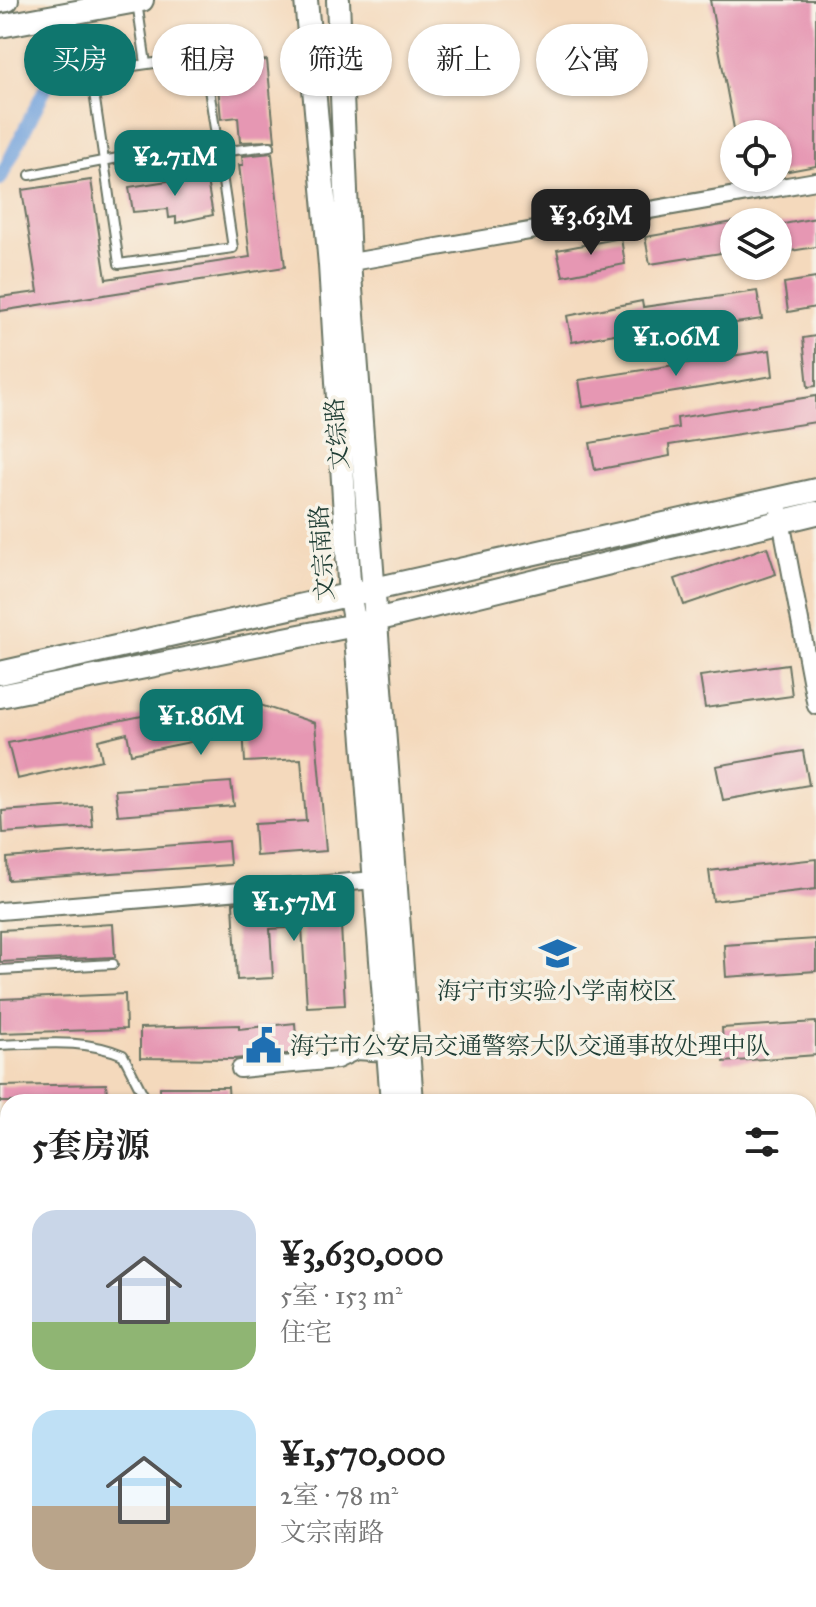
<!DOCTYPE html>
<html lang="zh">
<head>
<meta charset="utf-8">
<style>
	body { margin:0; font-family:"IM FELL Great Primer","Noto Serif SC",serif; background:#f6f6f6; color:#222; height:100vh; display:flex; flex-direction:column; font-size:30px; white-space:nowrap }
	* { box-sizing:border-box; margin:0 }
	p { font-size:26px; color:#767676 }
	.icon { flex:none; width:44px; height:44px; fill:none; stroke:currentColor; stroke-width:2; stroke-linecap:round; stroke-linejoin:round }
	.map { position:relative; flex:1; overflow:hidden }
	.drawer { position:absolute; left:0px; top:1094px; width:816px; height:514px; display:flex; flex-direction:column; background:#fff; border-radius:24px 24px 0 0; box-shadow:0 2px 6px #0004 }
	.drawer>* { flex:none }
	.hud { position:absolute; left:24px; top:24px; width:768px; height:72px; display:flex; gap:16px }
	.fabs { position:absolute; left:720px; top:120px; display:grid; gap:16px }
	.fabs a { display:grid; place-items:center; width:72px; height:72px; border-radius:50%; background:#fff; box-shadow:0 2px 6px #0004; font-size:40px }
	.price { position:absolute; translate:-50% -68px; padding:0 18px; border-radius:16px; background:#0f766e; color:#fff; font-size:26px; line-height:52px; filter:drop-shadow(0 2px 4px #0008) }
	.price::after { content:''; position:absolute; left:50%; top:48px; width:24px; height:18px; margin-left:-12px; background:inherit; clip-path:polygon(0 0,100% 0,50% 100%) }
	.price.on { background:#222; color:#fff }
	ul { padding:0; list-style:none }
	li { display:flex; align-items:center; gap:24px; height:200px; padding:0 32px }
	li span { display:grid; place-items:center; flex:none; width:224px; height:160px; border-radius:24px; color:#555 }
	li>.icon { margin-inline-start:auto }
	span .icon { width:96px; height:96px; fill:#fffc; stroke-width:1 }
	li b { font-size:34px }
	h2 { display:flex; justify-content:space-between; align-items:center; height:96px; padding:0 32px; font-size:34px }
	.pill { padding:0 28px; border-radius:36px; background:#fff; box-shadow:0 2px 6px #0004; font-size:28px; line-height:72px }
	.pill.on { background:#0f766e; color:#fff }
	.map>svg:first-child { display:block }
	.green { fill:#7cce8f; stroke:#4e8662; stroke-width:2 }
	.lines { fill:none; stroke-linecap:round; stroke-linejoin:round }
	.canal { stroke:#72a2dc; stroke-width:14 }
	.river { stroke:#72a2dc; stroke-width:24 }
	.building { fill:#e697b3 }
	.lane-casing { stroke:#6a7464; stroke-width:12 }
	.street-casing { stroke:#6a7464; stroke-width:20 }
	.secondary-casing { stroke:#6a7464; stroke-width:26 }
	.lane { stroke:#fff; stroke-width:8 }
	.street { stroke:#fff; stroke-width:16 }
	.secondary { stroke:#fff; stroke-width:22 }
	.labels { text-anchor:middle; stroke-width:7; stroke-linejoin:round; paint-order:stroke }
	.street-label { font-size:24px; fill:#1f3d34; stroke:#f7f3e8 }
	.poi-label { font-size:24px; fill:#1f3d34; stroke:#f7f3e8 }
</style>
</head>
<body>
<div class="map">
<svg width="816" height="1607" viewBox="0 0 816 1607">
	<rect width="100%" height="100%" fill="#f7f3e8"/>
	<filter id="ink" filterUnits="userSpaceOnUse"><feTurbulence type="fractalNoise" baseFrequency=".0125" numOctaves="2"/><feDisplacementMap in="SourceGraphic" scale="16" xChannelSelector="R" yChannelSelector="G"/><feConvolveMatrix kernelMatrix="1 2 1 2 8 2 1 2 1" color-interpolation-filters="sRGB"/></filter>
	<filter id="wash" filterUnits="userSpaceOnUse"><feTurbulence type="fractalNoise" baseFrequency=".006" numOctaves="4" result="noise"/><feDisplacementMap in="SourceGraphic" scale="32" xChannelSelector="R" yChannelSelector="G"/><feGaussianBlur stdDeviation="1.8" result="paint"/><feColorMatrix in="noise" values="0 0 0 0 0 0 0 0 0 0 0 0 0 0 0 0 0 1.4 0 .05"/><feComposite in="paint" operator="in"/></filter>
	<g filter="url(#wash)">
		<rect width="100%" height="100%" fill="#f4d9bc"/>
		<path class="green" d="M0,1198H8V1296L0,1301Z
			M816,1286V1374L808,1376V1288Z
			M8,1521V1600H120L102,1607H0V1524Z"/>
		<g class="lines">
			<path class="canal" d="M0,179L86,7"/>
			<path class="river" d="M808,1423L816,1421
				M204,1607L222,1600"/>
		</g>
		<g id="blocks">
			<path class="building" d="M710,0H816V166L778,173V134H735Z
				M123,42L125,53L84,59L82,48Z
				M267,60L275,141L240,142L238,117L221,119L216,65Z
				M272,153L285,267L0,311V297L38,292L22,190L91,180L106,279L250,257L239,165H243L242,156Z
				M206,175L213,215L176,223V217L169,218L168,209L133,212L129,187Z
				M816,218V247L778,253V225Z
				M734,222V251L650,264L645,237Z
				M621,238L625,264L563,276L557,250Z
				M816,278V307L788,312L784,283Z
				M757,291L762,319L664,334L662,325L572,342L567,316L642,301L643,307Z
				M816,336V386L808,387L803,338Z
				M770,350L773,376L583,407L579,380Z
				M816,396V422L669,445L670,456L595,470L590,443L678,428L677,418Z
				M767,547L776,574L684,605L675,579Z
				M788,664L792,696L705,708L700,676Z
				M236,697L315,723L326,851L256,856L254,824L306,821L301,759L245,762L242,711L211,720L215,737L131,754L127,733L98,740L102,760L17,779L8,743Z
				M803,751L809,785L723,800L716,766Z
				M231,782L234,806L118,815L115,790Z
				M91,805L93,827L3,833L2,811Z
				M228,841L230,865L8,880L7,858Z
				M816,859V889L713,901L709,871Z
				M331,895L340,905L345,1005L307,1007L302,927L270,929L273,978L237,980L233,903Z
				M113,924L115,957L0,962V930Z
				M816,939V971L726,977L724,945Z
				M125,994L126,1029L0,1033V999Z
				M816,1022V1055L724,1062L722,1028Z
				M295,1023L297,1053L234,1059L140,1058V1028L239,1025V1029Z
				M106,1084L108,1102H0V1086Z
				M160,1087H228L229,1102H160Z"/>
		</g>
	</g>
	<g filter="url(#ink)">
		<use href="#blocks" fill-opacity="0" stroke="#6a7464" stroke-width="2"/>
		<g class="lines">
			<defs>
				<path id="lane" d="M137,2L146,64
					M204,56L233,248L119,264L91,72Z
					M219,152L270,146
					M30,175L217,139
					M0,970L113,964
					M0,1045C43,1044 82,1038 123,1055L147,1102
					M0,1139H8
					M0,1383L8,1380
					M0,1449L8,1445"/>
				<path id="street" d="M340,264L816,181
					M777,499L816,706
					M0,911L375,880
					M240,1069L337,1060L356,1051L388,1053
					M808,1284L816,1281
					M0,1515L8,1512
					M570,1600L573,1607
					M417,1607L419,1600"/>
				<path id="secondary" d="M306,0L330,265L350,598L355,625L392,1102
					M338,0L349,262L412,1102
					M0,1L7,0
					M0,26L142,0
					M0,673L816,490
					M0,696L355,625L816,513
					M481,1600L483,1607
					M501,1600L503,1607"/>
			</defs>
			<use href="#lane" class="lane-casing"/>
			<use href="#street" class="street-casing"/>
			<use href="#secondary" class="secondary-casing"/>
			<use href="#lane" class="lane"/>
			<use href="#street" class="street"/>
			<use href="#secondary" class="secondary"/>
		</g>
	</g>
	<defs>
		<symbol id="school-bare" viewBox="-9 -9 18 18"><path d="M0-5L7-2L0 1L-7-2ZM-4 1L0 2.5L4 1V4Q0 6-4 4Z" fill="#1f6fb2" stroke="#f7f3e8" stroke-width="2.5" paint-order="stroke"/></symbol>
		<symbol id="civic-bare" viewBox="-9 -9 18 18"><path d="M-.6-6.5H3V-4.5H.6V-3L4-1V1h2V6H-6V1h2V-1L-.6-3ZM-1.2 2.5V6h2.4V2.5Z" fill="#1f6fb2" stroke="#f7f3e8" stroke-width="2.5" paint-order="stroke"/></symbol>
	</defs>
	<g fill-rule="evenodd">
		<use href="#school-bare" x="532" y="928" width="51" height="51"/>
		<use href="#civic-bare" x="238" y="1020" width="51" height="51"/>
	</g>
	<g class="labels">
		<g class="street-label">
			<text transform="translate(337 434) rotate(-95)" y="8">文综路</text>
			<text transform="translate(322 553) rotate(-94)" y="8">文宗南路</text>
		</g>
		<g class="poi-label">
			<text x="557" y="999">海宁市实验小学南校区</text>
			<text x="290" y="1054" text-anchor="start">海宁市公安局交通警察大队交通事故处理中队</text>
		</g>
	</g>
</svg>
<div class="fabs">
<a><svg class="icon" aria-label="locate" viewBox="0 0 24 24"><circle cx="12" cy="12" r="6"/><path d="M12 2v4M12 18v4M2 12h4M18 12h4"/></svg></a>
<a><svg class="icon" aria-label="layers" viewBox="0 0 24 24"><path d="M12 4l9 5-9 5-9-5zM3 14l9 5 9-5"/></svg></a>
</div>
<b class="price" style="left:175px;top:198px">¥2.71M</b>
<b class="price on" style="left:591px;top:257px">¥3.63M</b>
<b class="price" style="left:676px;top:378px">¥1.06M</b>
<b class="price" style="left:201px;top:757px">¥1.86M</b>
<b class="price" style="left:294px;top:943px">¥1.57M</b>
<div class="hud">
<a class="pill on">买房</a>
<a class="pill">租房</a>
<a class="pill">筛选</a>
<a class="pill">新上</a>
<a class="pill">公寓</a>
</div>
<section class="drawer">
<h2>5套房源<svg class="icon" aria-label="filters" viewBox="0 0 24 24"><path d="M4 7h16M4 17h16"/><circle cx="9" cy="7" r="2"/><circle cx="15" cy="17" r="2"/></svg></h2>
<ul>
<li><span style="background:linear-gradient(#c9d6e8 70%,#8fb573 0)"><svg class="icon" aria-label="home" viewBox="0 0 24 24"><path d="M3 11l9-7 9 7M6 9v11h12V9"/></svg></span><div><b>¥3,630,000</b><p>5室 · 153 m²</p><p>住宅</p></div></li>
<li><span style="background:linear-gradient(#bfe0f5 60%,#b9a48a 0)"><svg class="icon" aria-label="home" viewBox="0 0 24 24"><path d="M3 11l9-7 9 7M6 9v11h12V9"/></svg></span><div><b>¥1,570,000</b><p>2室 · 78 m²</p><p>文宗南路</p></div></li>
</ul>
</section>
</div>
</body>
</html>
